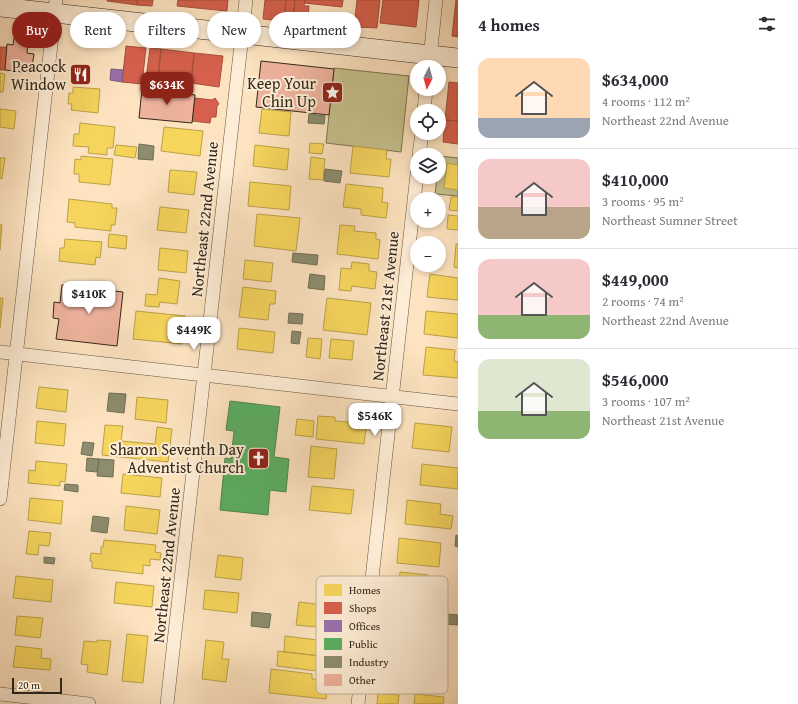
<!DOCTYPE html>
<html lang="en">
<head>
<meta charset="utf-8">
<style>
	body { margin:0; font-family:"Gentium Book Plus",serif; background:#f2f2f3; color:#2b2b33; height:100vh; display:flex; flex-direction:column; font-size:15px; white-space:nowrap }
	* { box-sizing:border-box; margin:0 }
	p { font-size:13px; color:#7c7c81 }
	.icon { flex:none; width:22px; height:22px; fill:none; stroke:currentColor; stroke-width:2; stroke-linecap:round; stroke-linejoin:round }
	.map { position:relative; flex:1; overflow:hidden }
	.drawer { display:flex; flex-direction:column; background:#fff; width:340px }
	.drawer>* { flex:none }
	.banner { position:absolute; left:12px; top:12px; width:380px; height:36px; display:flex; gap:8px }
	.needle { width:26px; rotate:186deg }
	.controls { position:absolute; left:410px; top:60px; display:grid; gap:8px }
	.controls a { display:grid; place-items:center; width:36px; height:36px; border-radius:50%; background:#fff; box-shadow:0 2px 6px #0003; font-size:20px }
	.scale { position:absolute; left:12px; bottom:10px; width:50px; box-sizing:border-box; padding-left:4px; border:2px solid #322719; border-top:0; font-size:11px; line-height:14px; white-space:nowrap; color:#322719; -webkit-text-stroke:3px #feedd6; paint-order:stroke }
	.price { position:absolute; translate:-50% -34px; padding:0 9px; border-radius:8px; background:#fff; color:#222; font-size:13px; line-height:26px; filter:drop-shadow(0 1px 2px #0008) }
	.price::after { content:''; position:absolute; left:50%; top:24px; width:12px; height:9px; margin-left:-6px; background:inherit; clip-path:polygon(0 0,100% 0,50% 100%) }
	.price.on { background:#8f2418; color:#fff }
	ul { padding:0; list-style:none }
	li { display:flex; align-items:center; gap:12px; height:100px; padding:0 20px }
	li+li { border-top:1px solid #e1e1e2 }
	li span { display:grid; place-items:center; flex:none; width:112px; height:80px; border-radius:12px; color:#555 }
	li>.icon { margin-inline-start:auto }
	span .icon { width:48px; height:48px; fill:#fffc; stroke-width:1 }
	li b { font-size:17px }
	h2 { display:flex; justify-content:space-between; align-items:center; height:48px; padding:0 20px; font-size:17px }
	.chip { padding:0 14px; border-radius:18px; background:#fff; box-shadow:0 2px 6px #0003; font-size:14px; line-height:36px }
	.chip.on { background:#8f2418; color:#fff }
	main { display:flex; flex:1; min-height:0 }
	.map>svg:first-child { display:block }
	.green { fill:#c6c18d; stroke:#7c7453 }
	.homes { fill:#f6d55c; stroke:#bba148 }
	.shops { fill:#d6604d; stroke:#a54f3d }
	.offices { fill:#9970ab; stroke:#7a5a7f }
	.public { fill:#5aae61; stroke:#4e864b }
	.industry { fill:#8c8c6e; stroke:#716e54 }
	.building { fill:#eeb39d; stroke:#322719 }
	.lines { fill:none; stroke-linecap:round; stroke-linejoin:round }
	.street-casing { stroke:#655643; stroke-width:14 }
	.secondary-casing { stroke:#322719; stroke-width:20 }
	.street { stroke:#feedd6; stroke-width:13 }
	.secondary { stroke:#feedd6; stroke-width:19 }
	.labels { text-anchor:middle; stroke-width:4; stroke-linejoin:round; paint-order:stroke }
	.poi-label { font-size:16px; fill:#322719; stroke:#feedd6; text-anchor:end }
	.street-label { font-size:16px; fill:#322719; stroke:#feedd6 }
	.key { fill:#feedd6; stroke:#c1b29d; stroke-width:1 }
	.key-label { font-size:11px; fill:#322719 }
</style>
</head>
<body>
<main>
<div class="map">
<svg width="458" height="704" viewBox="0 0 458 704">
	<rect width="100%" height="100%" fill="#fde3c0"/>
	<filter id="stains"><feTurbulence type="fractalNoise" baseFrequency=".005" numOctaves="4"/><feColorMatrix values="0 0 0 0 .2 0 0 0 0 .09 0 0 0 0 .02 0 0 0 .5 -.17"/></filter>
	<radialGradient id="worn" r=".72"><stop offset=".6" stop-color="#630" stop-opacity="0"/><stop offset="1" stop-color="#630" stop-opacity=".3"/></radialGradient>
	<path class="green" d="M334,68L409,76L401,152L326,143Z
		M439,156L458,158V196L435,194L437,177H439Z"/>
	<path class="homes" d="M0,73L5,74L3,92H0Z
		M73,87L100,89L98,113L71,110L72,104H68L69,93H73Z
		M0,109L16,111L14,129L0,127Z
		M262,109L291,112L289,136L259,133Z
		M80,123L115,127L113,148H107V155L88,153L89,147L73,146L74,134H79Z
		M164,127L203,131L200,156L161,151Z
		M310,143L324,144L322,154L309,153Z
		M116,145L137,147L135,158L114,155Z
		M255,145L289,149L287,170L253,166Z
		M353,146L387,150L386,159H391L389,177L350,173Z
		M81,156L113,159L110,185L79,182V174H74L75,159L81,160Z
		M311,157L325,159L323,180L309,179Z
		M0,158H5L2,179L0,178Z
		M447,163L458,165V190L444,188Z
		M170,170L197,172L194,195L168,192Z
		M250,182L291,186L289,210L248,206Z
		M346,184L383,188L382,202L388,203L386,218L361,215V209L343,207Z
		M451,197H458V211L449,210Z
		M69,199L112,204V208H117L115,225H111V231L75,227V223L67,222Z
		M160,207L189,210L186,233L157,230Z
		M257,214L300,218L296,251L254,246Z
		M448,215L458,216V230L447,229Z
		M0,225H2L0,250Z
		M340,225L355,226L354,231L376,233V239L380,240L378,259L337,254Z
		M109,234L127,236L126,249L108,247Z
		M65,239L102,242L100,258L96,257L95,265L59,261L60,248H64Z
		M456,244H458V268L454,267Z
		M160,248L188,251L186,273L158,270Z
		M245,260L273,263L271,282L243,279Z
		M352,262L369,264V271L377,272L375,289L352,286L351,291L339,290L341,268L351,269Z
		M430,274L458,278V300L427,297Z
		M159,278L180,281L177,304L160,302L159,307L145,306L146,294L157,295Z
		M243,287L276,291L275,304H270L268,320L239,317Z
		M0,298H3L0,328Z
		M327,298L371,303L367,335L323,330Z
		M136,311L185,316L182,344L133,339Z
		M426,311L458,314V338L424,334Z
		M239,328L275,332L273,353L237,349Z
		M308,338L322,339L320,359L306,357Z
		M331,339L354,341L352,360L329,358Z
		M426,347L455,350L454,361L458,362V378L423,375Z
		M39,387L68,390L66,412L36,408Z
		M137,397L168,400L166,423L135,419Z
		M318,416L335,417V421L349,422V419L367,421L364,444L316,439Z
		M297,419L314,421L313,437L295,435Z
		M37,421L66,424L64,446L35,443Z
		M415,423L452,427L449,452L412,448Z
		M105,425L123,426L121,441L155,444L157,427L172,429L168,462L102,455Z
		M311,446L337,449L334,479L308,477Z
		M36,461L67,464L65,482L60,481V486L28,483L29,470L35,471Z
		M422,464L458,468V489L420,485Z
		M123,474L162,478L160,497L121,493Z
		M312,486L354,490L351,514L309,510Z
		M30,498L63,501L61,524L28,520Z
		M407,500L441,504L440,514L453,516L451,529L405,524Z
		M126,506L160,510L157,534L124,530Z
		M29,531L51,533L49,546L39,545L38,555L26,554Z
		M399,538L441,543L439,567L397,563Z
		M104,540L156,545L155,552L161,553L160,560L150,559V566L143,565V574L92,568V561H90L91,553L101,554V547H103Z
		M218,555L243,558L241,580L215,577Z
		M400,572L428,575L425,601L398,598Z
		M16,576L53,580L51,602L13,598Z
		M116,582L154,586L152,607L114,603Z
		M205,590L239,593L237,613L203,609Z
		M299,602L340,607L337,629L296,625Z
		M17,616L43,618L40,638L15,635Z
		M127,634L148,636L143,683L122,681Z
		M285,636L334,642L332,657L284,652Z
		M97,640L111,641L107,675L87,672L88,665L81,664L84,641L97,642Z
		M206,640L224,642L222,659H229L226,682L202,679Z
		M16,646L42,649L41,658L51,659L50,670L13,667Z
		M278,651L327,657L325,672L277,666Z
		M271,669L312,674V679L328,680L326,699L269,693Z
		M378,693L399,695L398,704H377Z
		M415,694L444,697L443,704H414Z"/>
	<path class="shops" d="M107,0H137V5L107,1Z
		M137,0H153L152,6L137,5Z
		M178,0H228L227,11L177,6Z
		M265,0H286L284,21L263,19Z
		M286,0H295L293,23L284,22Z
		M295,0H305L304,6H309L308,17H303V23L293,22Z
		M305,0H343L342,7L304,3Z
		M357,0H380L377,28L358,27L359,18H355Z
		M383,0H419L416,27L380,23Z
		M456,0H458V37L452,36Z
		M126,46L146,48L142,84L122,82Z
		M0,47H7L5,70H0Z
		M150,48L161,49L158,80L146,79Z
		M161,49L194,53L191,83L158,80Z
		M194,53L223,56L219,87L191,83Z
		M449,82L458,83V121L445,120Z
		M195,98L212,100L215,98L219,104L217,106L216,117H211L210,123L192,121Z
		M445,120L458,121V144L443,142Z"/>
	<path class="offices" d="M111,69L123,70L122,82L110,80Z"/>
	<path class="public" d="M230,401L280,407L274,457L289,459L286,492L270,490L268,515L220,510L225,458L231,459L234,431L226,430Z"/>
	<path class="industry" d="M309,114L325,116L324,124L308,123Z
		M139,144L154,146L153,160L138,159Z
		M325,169L342,171L340,183L324,181Z
		M293,253L318,255L317,265L292,262Z
		M310,274L325,276L324,290L308,288Z
		M289,313L303,314L302,324L288,323Z
		M292,331L301,332L299,344L291,343Z
		M109,393L126,394L124,413L107,411Z
		M83,442L94,443L92,456L81,454Z
		M87,458L99,459L97,472L86,471Z
		M99,459L114,460L113,477L97,476Z
		M65,484L78,485V492L64,490Z
		M93,516L109,518L107,533L91,531Z
		M456,535L458,536V547L455,546Z
		M44,557L55,558L54,564L44,563Z
		M252,612L271,614L269,628L251,626Z
		M445,614L458,615V625L444,624Z"/>
	<path class="building" d="M14,38L28,40L27,53L34,54L31,73L5,70L7,44L13,45Z
		M261,61L334,69L329,115L256,107Z
		M142,89L195,95L192,123L139,118Z
		M62,285L123,292L117,346L56,339L59,319L53,318L54,302L60,303Z"/>
	<g class="lines">
		<defs>
			<path id="street" d="M429,67L436,0
				M424,111L426,89
				M419,155L422,133
				M0,352L458,404
				M0,499L56,0
				M0,694L89,704
				M167,704L246,0
				M358,704L417,174"/>
			<path id="secondary" d="M0,7L458,58"/>
		</defs>
		<use href="#street" class="street-casing"/>
		<use href="#secondary" class="secondary-casing"/>
		<use href="#street" class="street"/>
		<use href="#secondary" class="secondary"/>
	</g>
	<defs>
		<symbol id="restaurant-square" viewBox="-11 -11 22 22"><rect x="-9" y="-9" width="18" height="18" rx="4" fill="#8f2418" stroke="#feedd6"/><path d="M-5-6h1v4h1v-4h1v4h1v-4h1v5L-1.5 .5V6h-2V.5L-5-1ZM5-6V6H3V1.5H1.5Q1.5-4 5-6Z" fill="#fff"/></symbol>
		<symbol id="sight-square" viewBox="-11 -11 22 22"><rect x="-9" y="-9" width="18" height="18" rx="4" fill="#8f2418" stroke="#feedd6"/><path d="M0-6L1.8-2.2L6-1.7L2.9 1.2L3.7 5.4L0 3.3L-3.7 5.4L-2.9 1.2L-6-1.7L-1.8-2.2Z" fill="#fff"/></symbol>
		<symbol id="church-square" viewBox="-11 -11 22 22"><rect x="-9" y="-9" width="18" height="18" rx="4" fill="#8f2418" stroke="#feedd6"/><path d="M-1.2-6h2.4v3.5h3.3v2.4h-3.3V6h-2.4V-.1h-3.3v-2.4h3.3Z" fill="#fff"/></symbol>
	</defs>
	<g fill-rule="evenodd">
		<use href="#restaurant-square" x="68" y="62" width="25" height="25"/>
		<use href="#sight-square" x="320" y="80" width="25" height="25"/>
		<use href="#church-square" x="246" y="446" width="25" height="25"/>
	</g>
	<g class="labels">
		<g class="poi-label">
			<text x="66" y="72">Peacock<tspan x="66" dy="18">Window</tspan></text>
			<text x="316" y="89">Keep Your<tspan x="316" dy="18">Chin Up</tspan></text>
			<text x="244" y="455">Sharon Seventh Day<tspan x="244" dy="18">Adventist Church</tspan></text>
		</g>
		<g class="street-label">
			<text transform="translate(204 219) rotate(-84)" y="6">Northeast 22nd Avenue</text>
			<text transform="translate(385 306) rotate(-84)" y="6">Northeast 21st Avenue</text>
			<text transform="translate(166 565) rotate(-84)" y="6">Northeast 22nd Avenue</text>
		</g>
	</g>
	<rect x="316" y="576" width="132" height="118" rx="6" class="key"/>
	<rect x="324" y="584" width="18" height="12" fill="#f6d55c"/>
	<rect x="324" y="602" width="18" height="12" fill="#d6604d"/>
	<rect x="324" y="620" width="18" height="12" fill="#9970ab"/>
	<rect x="324" y="638" width="18" height="12" fill="#5aae61"/>
	<rect x="324" y="656" width="18" height="12" fill="#8c8c6e"/>
	<rect x="324" y="674" width="18" height="12" fill="#eeb39d"/>
	<g class="key-label">
		<text x="349" y="594">Homes</text>
		<text x="349" y="612">Shops</text>
		<text x="349" y="630">Offices</text>
		<text x="349" y="648">Public</text>
		<text x="349" y="666">Industry</text>
		<text x="349" y="684">Other</text>
	</g>
	<rect width="100%" height="100%" filter="url(#stains)"/>
	<rect width="100%" height="100%" fill="url(#worn)"/>
</svg>
<div class="controls">
<a><svg class="needle" viewBox="-14 -14 28 28"><path d="M0-13l5 13h-10z" fill="#e53935"/><path d="M0 13l5-13h-10z" fill="#7c7c81"/></svg></a>
<a><svg class="icon" aria-label="locate" viewBox="0 0 24 24"><circle cx="12" cy="12" r="6"/><path d="M12 2v4M12 18v4M2 12h4M18 12h4"/></svg></a>
<a><svg class="icon" aria-label="layers" viewBox="0 0 24 24"><path d="M12 4l9 5-9 5-9-5zM3 14l9 5 9-5"/></svg></a>
<a>+</a>
<a>−</a>
</div>
<div class="scale">20 m</div>
<b class="price on" style="left:167px;top:106px">$634K</b>
<b class="price" style="left:89px;top:315px">$410K</b>
<b class="price" style="left:194px;top:351px">$449K</b>
<b class="price" style="left:375px;top:437px">$546K</b>
<div class="banner">
<a class="chip on">Buy</a>
<a class="chip">Rent</a>
<a class="chip">Filters</a>
<a class="chip">New</a>
<a class="chip">Apartment</a>
</div>
</div>
<section class="drawer">
<h2>4 homes<svg class="icon" aria-label="filters" viewBox="0 0 24 24"><path d="M4 7h16M4 17h16"/><circle cx="9" cy="7" r="2"/><circle cx="15" cy="17" r="2"/></svg></h2>
<ul>
<li><span style="background:linear-gradient(#ffd9b3 75%,#9aa5b1 0)"><svg class="icon" aria-label="home" viewBox="0 0 24 24"><path d="M3 11l9-7 9 7M6 9v11h12V9"/></svg></span><div><b>$634,000</b><p>4 rooms · 112 m²</p><p>Northeast 22nd Avenue</p></div></li>
<li><span style="background:linear-gradient(#f6c9c9 60%,#b9a48a 0)"><svg class="icon" aria-label="home" viewBox="0 0 24 24"><path d="M3 11l9-7 9 7M6 9v11h12V9"/></svg></span><div><b>$410,000</b><p>3 rooms · 95 m²</p><p>Northeast Sumner Street</p></div></li>
<li><span style="background:linear-gradient(#f6c9c9 70%,#8fb573 0)"><svg class="icon" aria-label="home" viewBox="0 0 24 24"><path d="M3 11l9-7 9 7M6 9v11h12V9"/></svg></span><div><b>$449,000</b><p>2 rooms · 74 m²</p><p>Northeast 22nd Avenue</p></div></li>
<li><span style="background:linear-gradient(#dfe7d0 65%,#8fb573 0)"><svg class="icon" aria-label="home" viewBox="0 0 24 24"><path d="M3 11l9-7 9 7M6 9v11h12V9"/></svg></span><div><b>$546,000</b><p>3 rooms · 107 m²</p><p>Northeast 21st Avenue</p></div></li>
</ul>
</section>
</main>
</body>
</html>
